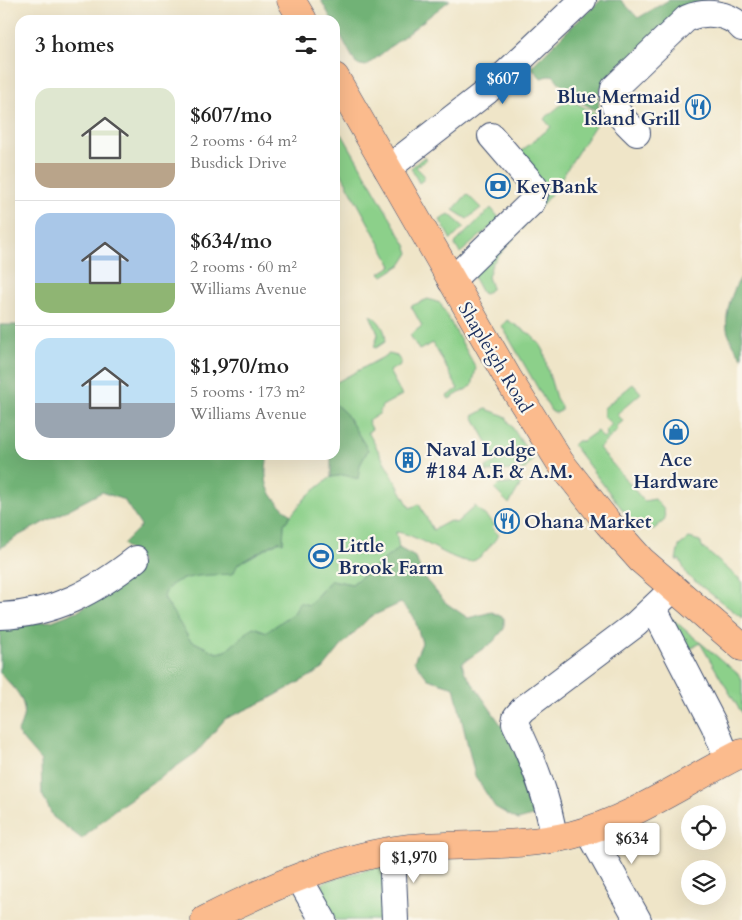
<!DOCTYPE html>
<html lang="en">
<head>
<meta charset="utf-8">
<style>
	body { margin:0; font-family:Cardo,serif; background:#f6f6f6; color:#222; height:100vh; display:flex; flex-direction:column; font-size:19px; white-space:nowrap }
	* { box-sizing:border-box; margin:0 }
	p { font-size:16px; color:#767676 }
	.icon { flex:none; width:28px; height:28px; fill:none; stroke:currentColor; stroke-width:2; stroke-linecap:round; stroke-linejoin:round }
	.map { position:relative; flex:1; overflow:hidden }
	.panel { position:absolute; left:15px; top:15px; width:325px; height:445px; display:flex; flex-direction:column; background:#fff; border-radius:15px; box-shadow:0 5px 20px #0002 }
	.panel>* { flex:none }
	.controls { position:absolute; left:681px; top:805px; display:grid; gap:10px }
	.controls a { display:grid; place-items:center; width:45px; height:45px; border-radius:50%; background:#fff; box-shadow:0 5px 20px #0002; font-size:25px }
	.price { position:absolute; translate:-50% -42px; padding:0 11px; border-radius:5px; background:#fff; color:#222; font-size:16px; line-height:32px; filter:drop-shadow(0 1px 2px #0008) }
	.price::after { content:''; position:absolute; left:50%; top:30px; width:15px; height:11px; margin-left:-8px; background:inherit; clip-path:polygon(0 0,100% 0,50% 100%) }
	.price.current { background:#1f6fb2; color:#fff }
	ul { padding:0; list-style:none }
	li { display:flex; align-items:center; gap:15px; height:125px; padding:0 20px }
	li+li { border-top:1px solid #e0e0e0 }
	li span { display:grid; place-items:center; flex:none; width:140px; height:100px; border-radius:15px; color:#555 }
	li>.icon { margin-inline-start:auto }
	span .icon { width:60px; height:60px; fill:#fffc; stroke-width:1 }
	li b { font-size:21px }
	h2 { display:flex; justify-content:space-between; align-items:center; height:60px; padding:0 20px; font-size:21px }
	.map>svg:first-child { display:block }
	.green { fill:#8cd08a; stroke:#548074 }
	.forest { fill:#71b276; stroke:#46706a }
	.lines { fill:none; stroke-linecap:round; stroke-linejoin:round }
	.minor-casing { stroke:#3b4a6e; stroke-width:28 }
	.major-casing { stroke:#3b4a6e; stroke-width:29 }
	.minor { stroke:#fff; stroke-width:26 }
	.major { stroke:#fbbb8d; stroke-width:28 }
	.labels { text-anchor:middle; stroke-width:4.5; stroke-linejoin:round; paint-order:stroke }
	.poi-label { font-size:19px; font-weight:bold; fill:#1b2f5e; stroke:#fbf7ec; text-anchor:start }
	.street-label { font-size:19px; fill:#1b2f5e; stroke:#fbf7ec }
</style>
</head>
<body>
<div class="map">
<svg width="742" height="920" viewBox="0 0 742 920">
	<rect width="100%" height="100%" fill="#fbf7ec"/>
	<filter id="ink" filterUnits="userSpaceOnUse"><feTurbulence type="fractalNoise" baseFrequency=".02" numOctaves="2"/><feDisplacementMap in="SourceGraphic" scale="10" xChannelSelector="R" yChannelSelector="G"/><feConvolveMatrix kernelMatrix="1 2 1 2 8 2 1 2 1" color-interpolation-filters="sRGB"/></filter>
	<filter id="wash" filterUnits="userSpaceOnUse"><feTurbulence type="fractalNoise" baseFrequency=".0096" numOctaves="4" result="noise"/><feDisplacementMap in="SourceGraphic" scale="20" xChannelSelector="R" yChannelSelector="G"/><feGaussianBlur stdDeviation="1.12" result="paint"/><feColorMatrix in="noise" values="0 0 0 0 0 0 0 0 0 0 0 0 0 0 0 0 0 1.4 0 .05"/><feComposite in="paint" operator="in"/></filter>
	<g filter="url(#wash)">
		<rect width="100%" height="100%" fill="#efe5c8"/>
		<path class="green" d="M568,99L601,116L551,194L492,264L488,277L492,288L485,294L482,293L473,276L547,192L520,152L551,127L544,119Z
			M342,134L407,247L409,253L402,264L383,276L380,273L392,266L335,162V143Z
			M424,157L426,160L416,167L424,175L423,180L419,183L411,168Z
			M467,194L481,208L467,219L453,210Z
			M491,208L500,219L460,253L455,245L456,242Z
			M449,214L464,227L451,240L440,220Z
			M428,299L440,303L476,368L472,386L449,399L447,396L458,389L433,343L419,350L410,335L422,326L411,306Z
			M370,315C379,319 388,333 385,342L376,348L374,347L378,334Z
			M507,320L530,334L540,344L544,351L547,367L556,398L561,406V411L556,413L551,411L502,326Z
			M389,354L397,356L401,362L399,366L389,371L402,395L382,406L379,414L368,421L372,429L368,432L410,508L419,504L433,530L450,521L456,523L475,506L495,525L492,528L499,535C492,543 484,556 475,560C459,568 420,534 396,532L399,548L352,584L331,580L309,605L295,612L267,632L253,627L226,651L217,653L190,640L163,598L165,590L172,582L238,564L280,541L283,543L284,524L307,496L331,477L344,475L358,478L360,465L368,450L346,414L335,404V383Z
			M633,384L641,393L617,414L623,421L616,427L618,430L599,448L644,501L655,499L664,510L665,520L654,529H644V524L633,521L625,513L573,445L577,441H583L597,431L603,438L607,435L606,430L612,424L604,417V408Z
			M486,409L505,416L533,460L525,469L487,472L486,467L497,461L473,416Z
			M522,482L509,504L494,489L498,485Z
			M689,538L700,541L703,548L742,581V618L687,575L680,560H676L679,546Z
			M671,618L738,674L742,680V714L700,643L688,650Z
			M377,867L382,868L386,920H335L324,897L322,884L326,881Z"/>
		<path class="forest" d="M321,0H450L366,66L356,64L335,25V20H332Z
			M601,0H621L638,18L669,0H709L688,5L605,79L598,96L599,112L571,97L553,75L541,78L531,67L565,33Z
			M742,276V358C737,350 731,342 728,333C723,318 732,289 742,276Z
			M0,325H20V455H268C262,486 268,495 291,515L284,524L283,543L279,541L238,564L233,574C212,576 168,572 164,598L190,640L217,653L226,651L253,627L267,632L295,612L299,602L309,605L331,580L352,584L399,548L415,557L426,580L446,603L468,618L492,612L504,618V629L493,642L462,663L464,671L504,729L536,795V815L518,820L495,807L475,776L454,687L428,679L414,661L422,643L414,617L401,603L370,617L343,644L323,669L267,700L225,719L197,752L113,811L82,839L53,817L42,794L41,761L17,733C32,704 20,694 0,673V626L52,621L80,610L141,562L123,544L141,526L124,500L102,492L18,536L0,548Z
			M335,404L346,414L368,450L360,465L358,479L344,475L331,477V455H335Z"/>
	</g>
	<g filter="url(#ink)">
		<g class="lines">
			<defs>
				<path id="minor" d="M637,133C623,119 609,109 614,88L687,18C705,11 729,12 742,28
					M387,169L486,92L583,0
					M451,281L532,202L535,194L534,186L491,136
					M654,609L714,725L728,760
					M0,616C54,614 94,592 136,559
					M588,830L638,920
					M554,838C548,797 533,760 515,723L516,717L523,709L636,624L673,589
					M392,851L395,920
					M299,878L323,920"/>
				<path id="major" d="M291,0L303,20
					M335,77L509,380L560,462L608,523L641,560L742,647
					M205,920C268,888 339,856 410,848C464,843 519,848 572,835C633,819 686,781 742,753"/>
			</defs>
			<use href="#minor" class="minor-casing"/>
			<use href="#major" class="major-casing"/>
			<use href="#minor" class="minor"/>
			<use href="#major" class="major"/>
		</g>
	</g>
	<defs>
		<symbol id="restaurant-ring" viewBox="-11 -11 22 22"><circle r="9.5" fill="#fbf7ec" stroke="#1f6fb2" stroke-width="1.5"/><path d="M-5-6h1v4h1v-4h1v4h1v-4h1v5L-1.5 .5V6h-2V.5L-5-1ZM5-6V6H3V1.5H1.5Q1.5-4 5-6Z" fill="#1f6fb2"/></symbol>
		<symbol id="bank-ring" viewBox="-11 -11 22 22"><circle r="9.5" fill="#fbf7ec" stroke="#1f6fb2" stroke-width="1.5"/><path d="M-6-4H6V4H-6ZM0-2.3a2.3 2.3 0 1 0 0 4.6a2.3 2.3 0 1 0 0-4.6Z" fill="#1f6fb2"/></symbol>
		<symbol id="shop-ring" viewBox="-11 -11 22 22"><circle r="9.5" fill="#fbf7ec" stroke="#1f6fb2" stroke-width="1.5"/><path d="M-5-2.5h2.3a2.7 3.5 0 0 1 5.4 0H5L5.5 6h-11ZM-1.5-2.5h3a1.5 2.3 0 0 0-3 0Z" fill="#1f6fb2"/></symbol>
		<symbol id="building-ring" viewBox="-11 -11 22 22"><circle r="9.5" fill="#fbf7ec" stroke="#1f6fb2" stroke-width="1.5"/><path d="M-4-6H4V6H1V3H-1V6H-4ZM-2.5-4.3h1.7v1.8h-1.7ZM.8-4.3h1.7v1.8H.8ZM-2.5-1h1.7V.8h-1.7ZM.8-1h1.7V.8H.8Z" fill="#1f6fb2"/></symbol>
		<symbol id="stadium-ring" viewBox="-11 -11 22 22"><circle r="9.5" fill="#fbf7ec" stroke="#1f6fb2" stroke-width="1.5"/><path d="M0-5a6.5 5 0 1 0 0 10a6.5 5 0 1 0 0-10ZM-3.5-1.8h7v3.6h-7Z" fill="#1f6fb2"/></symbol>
	</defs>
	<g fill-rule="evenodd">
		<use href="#restaurant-ring" x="684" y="93" width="28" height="28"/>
		<use href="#bank-ring" x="484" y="172" width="28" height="28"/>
		<use href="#shop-ring" x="662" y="418" width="28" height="28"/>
		<use href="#building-ring" x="394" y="446" width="28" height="28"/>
		<use href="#restaurant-ring" x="493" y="507" width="28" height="28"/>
		<use href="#stadium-ring" x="307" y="542" width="28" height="28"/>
	</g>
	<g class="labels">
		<g class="poi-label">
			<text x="680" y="103" text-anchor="end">Blue Mermaid<tspan x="680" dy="22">Island Grill</tspan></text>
			<text x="516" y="193">KeyBank</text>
			<text x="426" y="456">Naval Lodge<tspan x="426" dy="22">#184 A.F. &amp; A.M.</tspan></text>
			<text x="676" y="466" text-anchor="middle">Ace<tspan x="676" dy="22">Hardware</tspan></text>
			<text x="524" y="528">Ohana Market</text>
			<text x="338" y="552">Little<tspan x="338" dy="22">Brook Farm</tspan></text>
		</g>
		<g class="street-label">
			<text transform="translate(496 357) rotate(59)" y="7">Shapleigh Road</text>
		</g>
	</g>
</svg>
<div class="controls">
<a><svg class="icon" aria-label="locate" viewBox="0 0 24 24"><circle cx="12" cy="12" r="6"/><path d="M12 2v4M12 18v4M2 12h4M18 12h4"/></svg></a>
<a><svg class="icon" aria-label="layers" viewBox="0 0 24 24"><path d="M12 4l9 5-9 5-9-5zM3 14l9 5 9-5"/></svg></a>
</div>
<b class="price current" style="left:503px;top:105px">$607</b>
<b class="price" style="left:632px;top:865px">$634</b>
<b class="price" style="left:414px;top:884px">$1,970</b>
<section class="panel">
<h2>3 homes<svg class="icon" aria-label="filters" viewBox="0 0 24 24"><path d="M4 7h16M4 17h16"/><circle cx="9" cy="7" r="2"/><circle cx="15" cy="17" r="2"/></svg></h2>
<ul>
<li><span style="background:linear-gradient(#dfe7d0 75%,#b9a48a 0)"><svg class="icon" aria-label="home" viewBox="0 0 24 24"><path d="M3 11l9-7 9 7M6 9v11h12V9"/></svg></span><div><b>$607/mo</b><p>2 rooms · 64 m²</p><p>Busdick Drive</p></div></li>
<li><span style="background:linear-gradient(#a9c7e8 70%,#8fb573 0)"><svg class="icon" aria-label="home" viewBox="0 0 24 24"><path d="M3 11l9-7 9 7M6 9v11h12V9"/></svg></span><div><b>$634/mo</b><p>2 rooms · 60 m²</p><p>Williams Avenue</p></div></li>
<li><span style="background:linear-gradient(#bfe0f5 65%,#9aa5b1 0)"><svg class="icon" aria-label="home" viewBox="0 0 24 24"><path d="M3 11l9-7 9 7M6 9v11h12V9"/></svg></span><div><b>$1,970/mo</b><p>5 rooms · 173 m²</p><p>Williams Avenue</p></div></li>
</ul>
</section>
</div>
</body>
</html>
